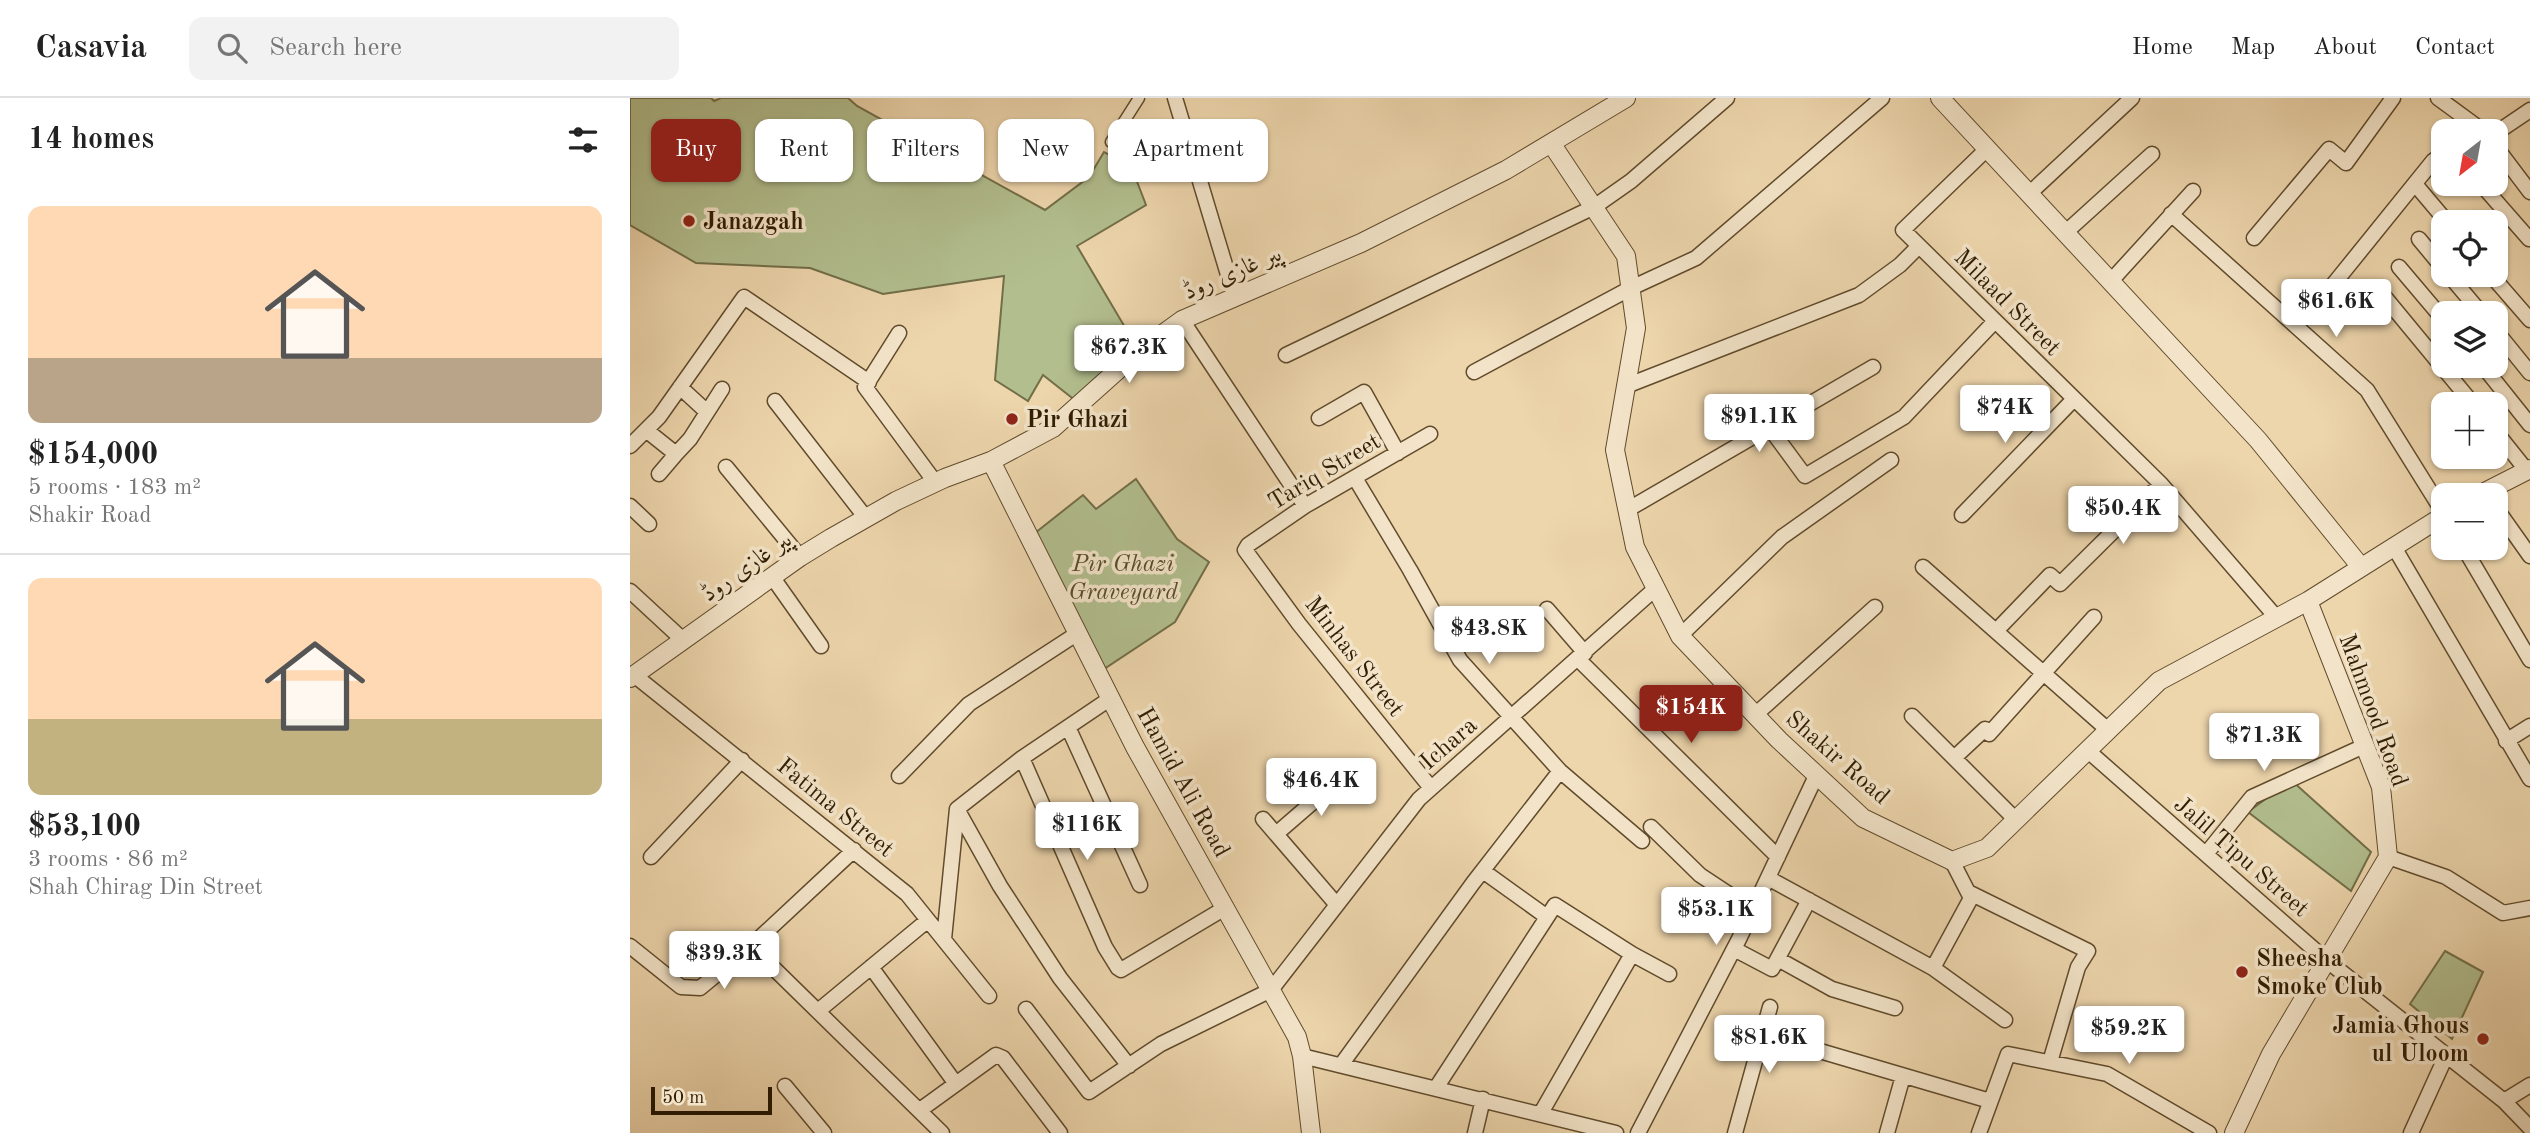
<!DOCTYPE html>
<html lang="en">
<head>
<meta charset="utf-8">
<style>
	body { margin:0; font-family:"Old Standard TT",Amiri,serif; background:#f2f2f2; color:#222; height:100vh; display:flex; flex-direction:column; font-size:26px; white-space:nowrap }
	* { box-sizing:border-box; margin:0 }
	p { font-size:23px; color:#767676 }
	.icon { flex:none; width:38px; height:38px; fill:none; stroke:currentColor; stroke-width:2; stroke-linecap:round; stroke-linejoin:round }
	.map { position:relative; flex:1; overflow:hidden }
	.drawer { display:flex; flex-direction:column; background:#fff; width:630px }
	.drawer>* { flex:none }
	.guide { position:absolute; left:21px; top:21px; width:665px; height:63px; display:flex; gap:14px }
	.needle { width:46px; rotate:211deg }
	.fabs { position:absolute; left:1801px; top:21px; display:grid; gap:14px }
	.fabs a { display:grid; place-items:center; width:77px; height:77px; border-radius:14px; background:#fff; box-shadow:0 2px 5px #0004; font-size:35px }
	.scale { position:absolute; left:21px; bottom:18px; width:121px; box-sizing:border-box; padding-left:7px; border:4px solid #311d02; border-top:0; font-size:19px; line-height:24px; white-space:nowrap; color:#311d02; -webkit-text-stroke:5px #f3e4c9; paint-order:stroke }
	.price { position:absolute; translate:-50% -60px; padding:0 16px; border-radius:7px; background:#fff; color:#222; font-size:23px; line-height:46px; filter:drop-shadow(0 2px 4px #0008) }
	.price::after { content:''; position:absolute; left:50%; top:42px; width:21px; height:16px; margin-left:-10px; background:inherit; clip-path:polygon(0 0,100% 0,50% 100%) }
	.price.current { background:#8f2418; color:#fff }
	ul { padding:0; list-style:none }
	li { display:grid; align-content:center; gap:14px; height:371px; padding:0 28px }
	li+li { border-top:2px solid #e0e0e0 }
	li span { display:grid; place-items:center; height:217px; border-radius:14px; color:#555 }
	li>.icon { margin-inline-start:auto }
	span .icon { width:126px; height:126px; fill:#fffc; stroke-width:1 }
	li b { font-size:30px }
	h2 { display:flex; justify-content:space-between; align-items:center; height:84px; padding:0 28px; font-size:30px }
	.pill { padding:0 24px; border-radius:14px; background:#fff; box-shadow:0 2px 5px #0004; font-size:24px; line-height:63px }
	.pill.current { background:#8f2418; color:#fff }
	header { display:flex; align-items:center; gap:42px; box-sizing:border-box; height:98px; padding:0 35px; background:#fff; border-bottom:2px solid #e0e0e0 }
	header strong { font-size:33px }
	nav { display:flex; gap:38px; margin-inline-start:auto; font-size:24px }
	.search { width:490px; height:63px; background:#f2f2f2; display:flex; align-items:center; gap:18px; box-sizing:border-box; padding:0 24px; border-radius:14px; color:#767676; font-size:26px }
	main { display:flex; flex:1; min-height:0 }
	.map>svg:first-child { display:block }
	.green { fill:#b2be8e; stroke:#726e48; stroke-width:2 }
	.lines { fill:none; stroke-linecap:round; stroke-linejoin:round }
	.pedestrian-casing { stroke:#604b2c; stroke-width:13 }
	.minor-casing { stroke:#604b2c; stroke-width:17 }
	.tertiary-casing { stroke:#604b2c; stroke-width:20 }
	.pedestrian { stroke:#f3e4c9; stroke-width:10 }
	.minor { stroke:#f3e4c9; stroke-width:14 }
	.tertiary { stroke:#f3e4c9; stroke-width:18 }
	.poi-dot { fill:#8f2418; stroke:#f3e4c9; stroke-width:2.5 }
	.labels { text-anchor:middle; stroke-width:7; stroke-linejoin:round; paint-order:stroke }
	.poi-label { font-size:24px; font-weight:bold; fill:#311d02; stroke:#f3e4c9; text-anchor:start }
	.street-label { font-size:24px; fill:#311d02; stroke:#f3e4c9 }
	.park-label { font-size:24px; font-style:italic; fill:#584d2c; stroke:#f3e4c9 }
</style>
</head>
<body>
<header>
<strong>Casavia</strong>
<div class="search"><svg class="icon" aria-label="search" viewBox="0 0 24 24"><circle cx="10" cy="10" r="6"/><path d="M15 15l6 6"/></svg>Search here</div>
<nav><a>Home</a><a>Map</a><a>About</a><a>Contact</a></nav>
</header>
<main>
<section class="drawer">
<h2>14 homes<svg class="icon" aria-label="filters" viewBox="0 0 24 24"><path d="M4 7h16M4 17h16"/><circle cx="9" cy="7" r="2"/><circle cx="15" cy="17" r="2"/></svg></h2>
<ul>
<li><span style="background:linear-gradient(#ffd9b3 70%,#b9a48a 0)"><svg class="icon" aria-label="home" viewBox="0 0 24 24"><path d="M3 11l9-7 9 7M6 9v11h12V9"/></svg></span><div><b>$154,000</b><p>5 rooms · 183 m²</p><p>Shakir Road</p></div></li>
<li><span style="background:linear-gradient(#ffd9b3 65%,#c2b280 0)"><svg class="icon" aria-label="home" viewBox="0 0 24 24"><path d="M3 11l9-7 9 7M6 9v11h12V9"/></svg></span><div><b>$53,100</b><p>3 rooms · 86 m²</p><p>Shah Chirag Din Street</p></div></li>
</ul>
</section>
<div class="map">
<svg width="1900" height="1035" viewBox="0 0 1900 1035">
	<rect width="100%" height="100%" fill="#edd5ac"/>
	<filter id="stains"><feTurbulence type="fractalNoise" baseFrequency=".00286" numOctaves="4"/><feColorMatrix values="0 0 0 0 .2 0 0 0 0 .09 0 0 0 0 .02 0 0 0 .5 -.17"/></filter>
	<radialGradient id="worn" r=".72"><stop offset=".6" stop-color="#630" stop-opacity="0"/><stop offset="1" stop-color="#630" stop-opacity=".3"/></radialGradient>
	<path class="green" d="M0,0H81L84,3L91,0H218L227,8L415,112L459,79L474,54L501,68L516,107L447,148L509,253L451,307L413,277L398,303L365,282L374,178L253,196L180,170L66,165L0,127Z
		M506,381L547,441L579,464L545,524L468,575L400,439L453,397L466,411Z
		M1661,682L1741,754L1721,793L1618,714Z
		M1815,853L1853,874L1822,941L1780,906Z"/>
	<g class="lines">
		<defs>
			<path id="pedestrian" d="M481,44L509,0"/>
			<path id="minor" d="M545,0L605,200
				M1808,0L1853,33
				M1866,35L1900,12
				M1866,49L1900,94
				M1358,50L1273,132L1531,386L1646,519
				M1785,86L1817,124
				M1851,86L1899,141
				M1400,95L1502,0
				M1541,116L1737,292L1813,414
				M1436,134L1522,56
				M1624,140L1699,51L1716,65L1763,0
				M1789,141L1813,170
				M1769,169L1813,221
				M1819,177L1851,215
				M1861,177L1900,222
				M1480,184L1563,93
				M1748,191L1843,306
				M1698,193L1803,63L1813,56
				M552,222L675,408
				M1866,233L1900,275
				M269,235L235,289L305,384
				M656,257L964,109L1001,83L1097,0
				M1853,268L1900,327
				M844,274L1001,190L1066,160L1252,0
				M996,288L1229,197L1270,167L1289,148
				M50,289L77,314
				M145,303L236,420
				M689,320L734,294L768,355
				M1139,329L1175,378L1274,319L1365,223
				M16,332L46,356L29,376
				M1866,334L1897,373
				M800,336L675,408L618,447L615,452L669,526L801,690
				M0,348L29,319L114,199L239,284
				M46,356L60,341L92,291
				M96,369L170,459
				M725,380L780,472L830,562L930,673L1012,743
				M0,408L19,426
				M1866,410L1900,458
				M997,412L1243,269
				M1332,417L1444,301
				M1764,449L1900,681
				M1834,450L1900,562
				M1293,469L1478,632
				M143,480L191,548
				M0,493L52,541
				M917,511L955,555
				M1366,533L1420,477L1430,486L1531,386
				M1050,538L1152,439L1261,362
				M948,561L1148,759
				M4,577L277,796L359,898
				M481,600L392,660L475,849L488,870L491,872L595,810
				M1125,617L1245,509
				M1282,618L1386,722
				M438,629L510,787
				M1876,643L1900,628
				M1457,652L1695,861L1874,1003L1900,1030
				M392,660L327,711L370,788L430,880L499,968
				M1324,660L1355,631L1359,636L1464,519
				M269,678L339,606L448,535
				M633,721L707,807
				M1021,729L1070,777L1123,812
				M646,736L713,678
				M1576,756L1622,699L1734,648
				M21,759L112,662
				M1758,759L1816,779L1873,815L1900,810
				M1322,763L1341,800L1303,870L1375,922
				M853,773L917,819
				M1138,780L1303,870
				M1338,794L1458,853L1448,869L1420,964
				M314,841L327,711
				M0,848L51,889L70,890L121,848L224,752
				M121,848L312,1035
				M1104,851L1142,871L1179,802
				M1148,861L1202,891L1265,910
				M241,869L326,986
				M396,911L459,994L531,946L641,892L789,701L1026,490
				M188,913L298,822
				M1166,946L1360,1003
				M672,958L986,1035
				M711,967L843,785L930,673
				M155,988L194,1035
				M806,990L925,807L1002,856
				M1874,1003L1900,987
				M290,1012L366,957L373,960L430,1035
				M911,1015L1002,856L1039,876
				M845,1035L853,1001
				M1008,1035L1109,841L1186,678
				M1105,1035L1140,909
				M1257,1035L1273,978
				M1349,1035L1378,956L1477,976L1579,1035
				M1781,1035L1816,958"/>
			<path id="tertiary" d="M1310,0L1628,342L1731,469
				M921,45L996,158L1006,230L985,352L1005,449L1050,538L1149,642L1233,720L1322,763L1357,750L1529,583L1678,503L1813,418
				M361,363L505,649L667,939L672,958L681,1035
				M1849,397L1900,371
				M0,580L170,459L201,440L266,403L315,380L361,363L423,330L509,253L552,222L731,145L876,72L996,0
				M1604,1035L1641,956L1758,759L1751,689L1678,503"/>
		</defs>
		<use href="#pedestrian" class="pedestrian-casing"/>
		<use href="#minor" class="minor-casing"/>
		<use href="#tertiary" class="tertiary-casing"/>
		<use href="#pedestrian" class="pedestrian"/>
		<use href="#minor" class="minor"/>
		<use href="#tertiary" class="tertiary"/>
	</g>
	<g class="poi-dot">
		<circle cx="59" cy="123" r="7"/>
		<circle cx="382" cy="321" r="7"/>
		<circle cx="1612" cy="874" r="7"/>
		<circle cx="1853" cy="941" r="7"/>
	</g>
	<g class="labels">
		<g class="poi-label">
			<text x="73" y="131">Janazgah</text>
			<text x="396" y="329">Pir Ghazi</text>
			<text x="1626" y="868">Sheesha<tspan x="1626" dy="28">Smoke Club</tspan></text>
			<text x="1839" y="935" text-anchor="end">Jamia Ghous<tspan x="1839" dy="28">ul Uloom</tspan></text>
		</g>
		<g class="street-label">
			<text transform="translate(602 174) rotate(-23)" y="8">پیر غازی روڈ</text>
			<text transform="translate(1378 204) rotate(45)" y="8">Milaad Street</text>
			<text transform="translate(694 373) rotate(-31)" y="8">Tariq Street</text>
			<text transform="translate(116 468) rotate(-35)" y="8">پیر غازی روڈ</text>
			<text transform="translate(725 558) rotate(52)" y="8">Minhas Street</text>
			<text transform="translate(1744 612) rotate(70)" y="8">Mahmood Road</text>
			<text transform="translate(818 645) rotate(-41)" y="8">Ichara</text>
			<text transform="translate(1208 659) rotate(41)" y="8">Shakir Road</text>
			<text transform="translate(554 684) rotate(61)" y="8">Hamid Ali Road</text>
			<text transform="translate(206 709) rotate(39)" y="8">Fatima Street</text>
			<text transform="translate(1612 758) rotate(41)" y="8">Jalil Tipu Street</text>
		</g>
		<g class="park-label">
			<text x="493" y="473">Pir Ghazi<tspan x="493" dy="28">Graveyard</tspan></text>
		</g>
	</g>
	<rect width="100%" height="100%" filter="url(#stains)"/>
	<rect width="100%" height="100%" fill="url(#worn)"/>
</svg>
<div class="fabs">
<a><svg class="needle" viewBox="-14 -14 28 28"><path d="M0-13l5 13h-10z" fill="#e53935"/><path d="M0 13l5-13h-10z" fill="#767676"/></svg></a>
<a><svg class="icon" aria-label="locate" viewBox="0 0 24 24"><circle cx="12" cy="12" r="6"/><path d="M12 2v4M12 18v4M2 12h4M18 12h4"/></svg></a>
<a><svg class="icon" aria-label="layers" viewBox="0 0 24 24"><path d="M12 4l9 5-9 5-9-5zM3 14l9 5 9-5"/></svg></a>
<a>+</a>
<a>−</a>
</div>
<div class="scale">50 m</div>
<b class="price" style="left:1706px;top:241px">$61.6K</b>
<b class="price" style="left:499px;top:287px">$67.3K</b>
<b class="price" style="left:1375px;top:347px">$74K</b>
<b class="price" style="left:1129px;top:356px">$91.1K</b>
<b class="price" style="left:1493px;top:448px">$50.4K</b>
<b class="price" style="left:859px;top:568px">$43.8K</b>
<b class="price current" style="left:1061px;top:647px">$154K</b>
<b class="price" style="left:1634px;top:675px">$71.3K</b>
<b class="price" style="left:691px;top:720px">$46.4K</b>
<b class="price" style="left:457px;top:764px">$116K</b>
<b class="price" style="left:1086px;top:849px">$53.1K</b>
<b class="price" style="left:94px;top:893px">$39.3K</b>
<b class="price" style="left:1499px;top:968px">$59.2K</b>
<b class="price" style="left:1139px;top:977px">$81.6K</b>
<div class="guide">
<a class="pill current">Buy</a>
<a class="pill">Rent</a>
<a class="pill">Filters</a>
<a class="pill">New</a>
<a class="pill">Apartment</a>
</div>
</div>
</main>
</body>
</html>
